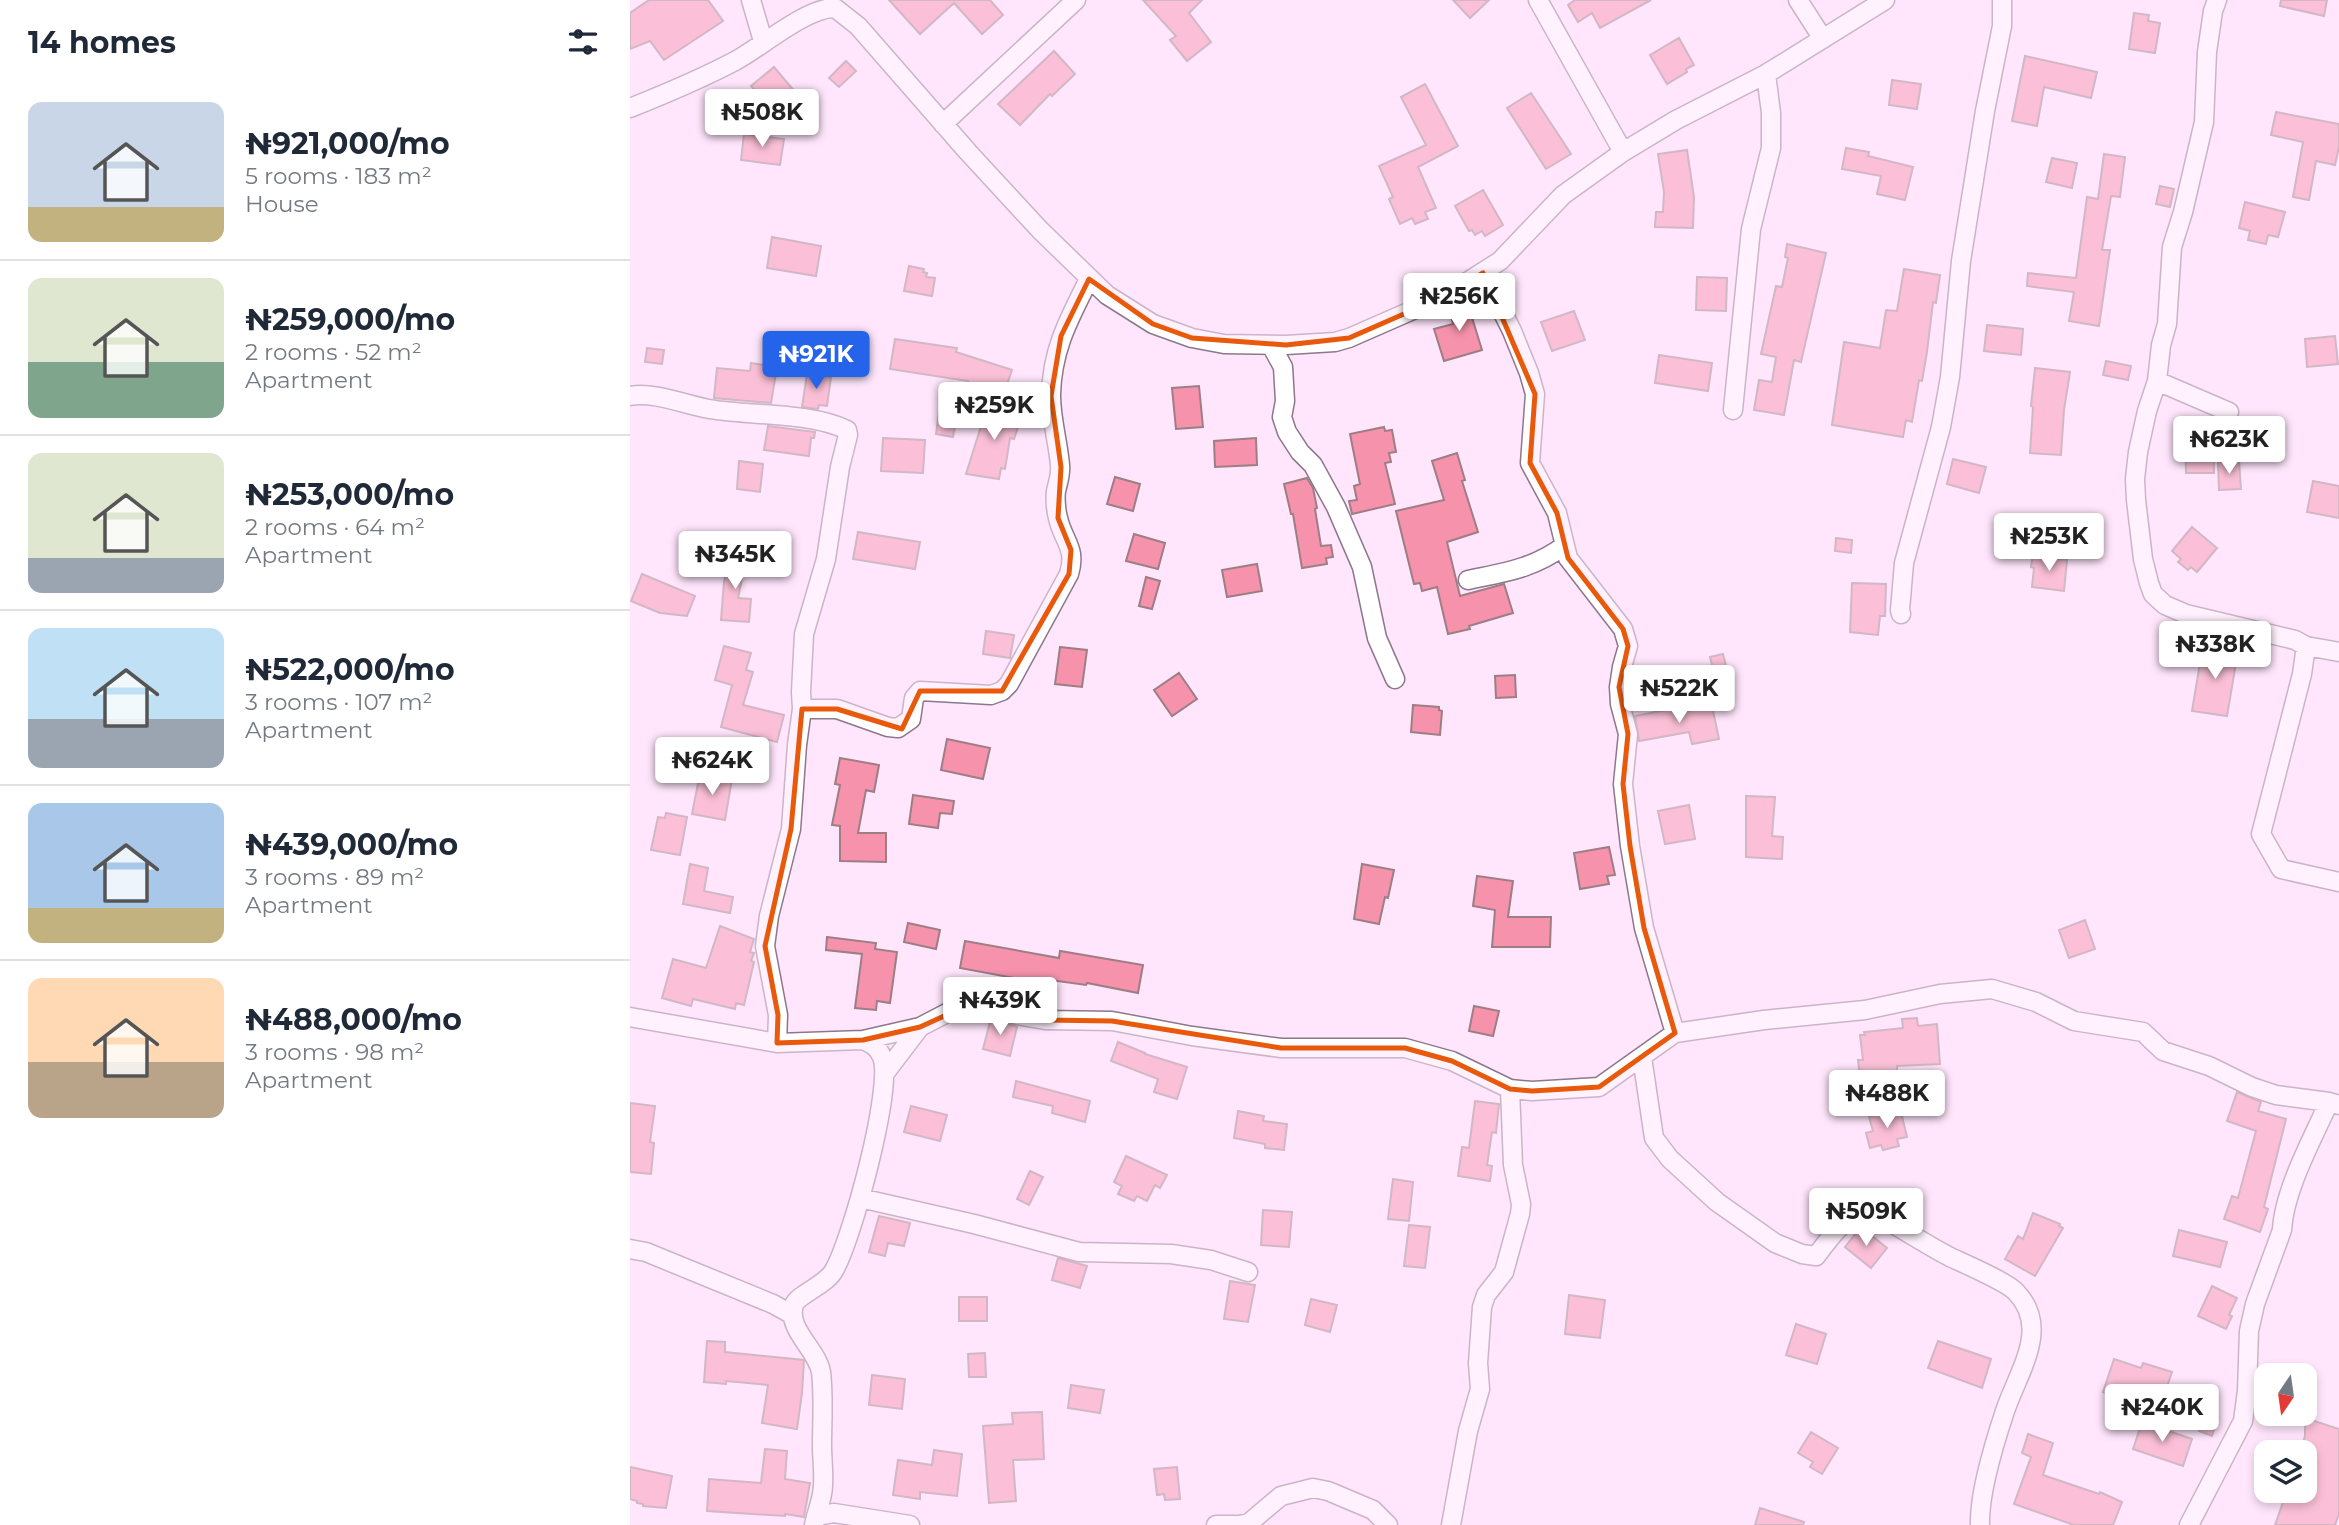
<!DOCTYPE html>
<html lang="en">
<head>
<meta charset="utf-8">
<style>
	body { margin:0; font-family:Montserrat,sans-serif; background:#f2f2f3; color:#1f2937; height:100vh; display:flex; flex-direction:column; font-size:26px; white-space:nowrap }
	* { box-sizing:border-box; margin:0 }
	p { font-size:23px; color:#747a83 }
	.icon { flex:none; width:38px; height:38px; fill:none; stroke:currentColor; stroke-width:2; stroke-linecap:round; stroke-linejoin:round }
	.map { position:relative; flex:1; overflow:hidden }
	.drawer { display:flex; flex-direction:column; background:#fff; width:630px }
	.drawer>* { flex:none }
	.needle { width:46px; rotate:193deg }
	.controls { position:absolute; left:1624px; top:1363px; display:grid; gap:14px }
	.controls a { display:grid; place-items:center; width:63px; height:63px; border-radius:14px; background:#fff; box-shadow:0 4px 10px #0003; font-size:35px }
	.price { position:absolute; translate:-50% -60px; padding:0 16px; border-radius:7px; background:#fff; color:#222; font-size:23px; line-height:46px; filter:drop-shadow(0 2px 4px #0008) }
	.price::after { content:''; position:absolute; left:50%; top:42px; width:21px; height:16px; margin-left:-10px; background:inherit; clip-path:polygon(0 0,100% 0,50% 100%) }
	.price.selected { background:#2563eb; color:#fff }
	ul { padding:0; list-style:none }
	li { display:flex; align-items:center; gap:21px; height:175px; padding:0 28px }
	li+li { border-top:2px solid #e0e1e3 }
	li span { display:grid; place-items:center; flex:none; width:196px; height:140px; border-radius:14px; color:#555 }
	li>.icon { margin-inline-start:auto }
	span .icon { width:84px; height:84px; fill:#fffc; stroke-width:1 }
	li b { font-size:30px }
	h2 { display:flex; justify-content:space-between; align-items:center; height:84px; padding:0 28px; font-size:30px }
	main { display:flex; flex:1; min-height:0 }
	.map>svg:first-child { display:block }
	.building { fill:#f792ac; stroke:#9c7e84; stroke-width:2 }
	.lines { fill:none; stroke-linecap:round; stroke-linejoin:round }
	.minor-casing { stroke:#8d778a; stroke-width:21 }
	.minor { stroke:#fff; stroke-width:18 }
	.marked { fill:none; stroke:#e8590c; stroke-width:5; stroke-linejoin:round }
</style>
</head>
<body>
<main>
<section class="drawer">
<h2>14 homes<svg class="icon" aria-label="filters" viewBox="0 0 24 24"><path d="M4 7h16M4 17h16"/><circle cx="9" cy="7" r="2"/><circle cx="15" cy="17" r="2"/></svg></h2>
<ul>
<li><span style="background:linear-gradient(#c9d6e8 75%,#c2b280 0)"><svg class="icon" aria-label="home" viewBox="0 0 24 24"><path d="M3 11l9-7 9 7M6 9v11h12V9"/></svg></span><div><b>₦921,000/mo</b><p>5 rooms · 183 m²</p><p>House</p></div></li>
<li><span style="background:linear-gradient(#dfe7d0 60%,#7fa58c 0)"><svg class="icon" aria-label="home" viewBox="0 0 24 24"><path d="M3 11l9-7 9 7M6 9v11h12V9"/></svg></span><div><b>₦259,000/mo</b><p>2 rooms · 52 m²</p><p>Apartment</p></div></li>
<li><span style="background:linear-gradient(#dfe7d0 75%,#9aa5b1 0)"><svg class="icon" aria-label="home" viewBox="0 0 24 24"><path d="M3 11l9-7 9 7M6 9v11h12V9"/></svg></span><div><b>₦253,000/mo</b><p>2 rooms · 64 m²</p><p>Apartment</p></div></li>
<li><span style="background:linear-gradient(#bfe0f5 65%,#9aa5b1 0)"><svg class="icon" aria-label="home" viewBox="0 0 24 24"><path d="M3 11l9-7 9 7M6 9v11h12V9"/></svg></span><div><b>₦522,000/mo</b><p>3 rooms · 107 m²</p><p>Apartment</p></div></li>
<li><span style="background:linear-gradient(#a9c7e8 75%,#c2b280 0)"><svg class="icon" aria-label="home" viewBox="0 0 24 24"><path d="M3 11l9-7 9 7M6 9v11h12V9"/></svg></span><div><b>₦439,000/mo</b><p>3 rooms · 89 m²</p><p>Apartment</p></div></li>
<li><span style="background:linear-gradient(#ffd9b3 60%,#b9a48a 0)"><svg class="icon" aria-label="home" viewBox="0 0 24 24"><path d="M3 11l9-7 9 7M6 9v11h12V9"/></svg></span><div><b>₦488,000/mo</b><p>3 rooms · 98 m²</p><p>Apartment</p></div></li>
</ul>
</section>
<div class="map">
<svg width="1709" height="1525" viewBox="0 0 1709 1525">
	<rect width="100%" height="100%" fill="#ffe6fc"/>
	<path class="building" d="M19,0H78L93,21L34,60L20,41L0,49V13Z
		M259,0H360L373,15L352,34L324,3L290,34Z
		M513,0H572L559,13L581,42L557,61L540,40L546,36Z
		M823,0H859L840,18Z
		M945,0H1021L970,28L962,13L948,22L938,5Z
		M1651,0H1697L1694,16L1650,6Z
		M1504,13L1519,15L1518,21L1530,23L1525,53L1499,49Z
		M1049,38L1064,65L1056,69L1057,72L1037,84L1020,55Z
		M424,51L445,74L422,96L420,94L390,125L368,104Z
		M1395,56L1467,72L1461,98L1414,87L1407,126L1382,121Z
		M216,61L226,71L209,87L199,78Z
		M144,67L183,113L160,132L121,86Z
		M1262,80L1291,84L1287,109L1259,105Z
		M795,84L828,146L788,167L806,208L795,212L798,219L785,224L782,218L770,224L759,199L763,197L749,166L796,145L771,97Z
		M901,93L941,154L916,169L877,108Z
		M1646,112L1709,124V147L1705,165L1686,161L1679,200L1663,197L1673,142L1641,135Z
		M114,134L154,139L150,165L111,160Z
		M1216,148L1239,152L1238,156L1283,167L1275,200L1247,194L1251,176L1212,169Z
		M1057,150L1064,197L1063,228L1025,227L1026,212H1033L1034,192L1028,154Z
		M1474,154L1495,157L1490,197L1481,196L1472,250H1480L1469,326L1439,321L1444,292L1397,286L1398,273L1446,278L1457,197L1468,199Z
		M1422,158L1447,163L1442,188L1416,182Z
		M1530,186L1544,189L1540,207L1526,204Z
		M853,190L873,225L855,236L852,231L845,235L842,230L839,231L825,206Z
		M1615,202L1655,212L1648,237L1638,235L1636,244L1618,240L1620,231L1609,228Z
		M142,237L191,246L186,276L137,268Z
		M1157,244L1196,253L1171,362L1164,360L1154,415L1124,410L1129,380L1142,382L1146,357L1131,354L1146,286L1152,287L1158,258L1155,257Z
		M279,266L294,269L293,272L297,273L296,277L305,278L302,296L274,291Z
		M1274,269L1310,275L1306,303L1303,302L1297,352L1292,381L1289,380L1282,422L1276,420L1273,437L1202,425L1214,342L1250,348L1256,310L1267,311Z
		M1067,277L1097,278L1096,311L1066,310Z
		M836,298L852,350L814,361L804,329L823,324L819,307Z
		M944,311L955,340L922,351L911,322Z
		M1357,325L1393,329L1391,355L1354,351Z
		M1705,336L1708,364L1677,367L1675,339Z
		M265,339L327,348L326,352L382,370L372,399L336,387L338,381L260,369Z
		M17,348L34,350L32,364L15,362Z
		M1029,355L1082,363L1078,391L1025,383Z
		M1476,361L1501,366L1498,380L1473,375Z
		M121,363L147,367L141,403L84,398L87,368L120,371Z
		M1405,368L1440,372L1434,410L1431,455L1400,453L1403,407L1401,406Z
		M177,374L201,377L197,406L189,405L188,409L172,407Z
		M569,386L573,427L546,429L542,388Z
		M358,404L392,415L384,439L380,438L375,469L371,468L369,479L336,474Z
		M309,412L327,415L323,437L306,434Z
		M1555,419H1583L1584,473H1556Z
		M138,426L185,432L184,438H181L179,456L134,450Z
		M754,427L755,431L762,430L766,452L759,453L761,462L755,463L765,504L722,514L719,501L727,500L724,486L730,484L720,434Z
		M253,438L295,440L293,473L251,471Z
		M626,438L627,465L585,467L584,441Z
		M827,453L835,480L832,481L848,532L817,542L830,596L874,584L883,613L839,626L840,629L818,634L807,587L792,591L790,583L784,584L766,511L814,500L802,461Z
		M1323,459L1356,467L1349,493L1317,484Z
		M109,461L133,464L130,492L107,489Z
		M1609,461L1611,489L1589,490L1588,462Z
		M485,477L510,484L503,511L477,504Z
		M677,478L683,488L687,508L685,509L691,546L701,545L703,557L696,558L697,564L672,568L663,514H661L654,484Z
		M1683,481L1709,486V518L1677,512Z
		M1562,527L1587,548L1567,572L1561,567L1558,570L1548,562L1551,559L1542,551Z
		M228,532L290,542L285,569L223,559Z
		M504,534L535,543L528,569L496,561Z
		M1206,538L1222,540L1221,553L1205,551Z
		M101,551L117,554L108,598L121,599L119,622L91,620L94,582Z
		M1403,553L1416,555V558L1437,560L1434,591L1402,587L1404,568L1401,567Z
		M627,564L632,591L597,597L592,570Z
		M12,574L65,596L57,616L30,613L1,601Z
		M516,577L530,581L522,609L509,606Z
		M1222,583L1256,584L1255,616H1250L1248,635L1220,632Z
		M356,631L384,635L380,658L353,654Z
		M1581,643L1597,646L1596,655L1607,657L1597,716L1562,711L1572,651L1579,652Z
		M94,646L121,653L116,670L123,672L113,705L154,715L147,742L91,727L102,685L85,680Z
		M430,647L457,650L452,687L425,684Z
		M1093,654L1100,682L1087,685L1080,657Z
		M549,673L567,699L542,716L524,690Z
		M885,675L886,697L866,698L865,676Z
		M783,705L809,707V710L812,711L810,735L781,732Z
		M1082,706L1089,739L1062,744L1059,732L1009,741L1005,716L1046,708L1047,713Z
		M317,739L360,748L353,779L311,770Z
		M210,758L249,765L244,792L236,790L228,833H256V862L210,861V826L202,825L210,785L205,784Z
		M70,773L102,779L95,820L62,814Z
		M283,795L324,801L322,814L310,813L308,828L279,824Z
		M1116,796L1145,797L1142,836L1153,837L1152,859L1116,857Z
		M1059,805L1065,839L1035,844L1028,811Z
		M36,813L57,817L50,855L21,850L28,817L35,818Z
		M979,847L985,875L977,876L979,884L950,889L944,853Z
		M60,864L78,868L74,891L103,897L100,913L53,904Z
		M732,864L764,870L758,898L755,897L749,924L724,919Z
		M847,876L883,881L878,917H921L920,947H862L865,910L843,906Z
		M1455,920L1465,949L1439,958L1429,930Z
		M278,923L310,930L306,949L274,942Z
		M90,926L124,939L120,952L124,953L121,961L124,962L114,1005L106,1003L105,1009L63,999L61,1006L32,998L43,959L76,968Z
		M197,937L246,943L245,949L267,952L260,1003L247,1001L246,1010L225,1008L232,954L196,950Z
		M335,941L429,958L430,951L513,965L508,993L457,983L456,985L406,978L405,982L330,968Z
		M844,1006L869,1011L863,1036L839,1031Z
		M361,1018L387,1027L380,1056L353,1049Z
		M1287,1018L1288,1026L1307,1024L1310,1064L1267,1066V1090L1232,1094L1228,1060H1233L1230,1035H1235L1234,1032L1273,1028L1272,1019Z
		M488,1042L515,1053V1054L557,1067L547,1099L524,1092L528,1079L481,1061Z
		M386,1081L460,1101L455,1122L422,1113L423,1106L383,1097Z
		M1607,1092L1631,1102L1628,1111L1656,1119L1634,1207L1638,1209L1630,1232L1594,1219L1602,1196L1608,1198L1626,1131L1597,1121Z
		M845,1101L869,1104L866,1133L862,1132L857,1165L862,1166L860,1181L828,1176L832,1147L839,1148Z
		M0,1103L25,1106L20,1142L24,1143L21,1174L0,1172Z
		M281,1106L317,1115L310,1141L274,1132Z
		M1270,1108L1277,1137L1267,1139L1269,1146L1253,1150L1251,1145L1240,1148L1236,1133L1243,1131L1239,1117Z
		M608,1111L634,1116L633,1121L657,1124L654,1150L635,1148V1144L604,1138Z
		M496,1156L537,1175L530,1188L525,1185L517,1201L507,1196L504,1201L488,1194L492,1186L484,1182Z
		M400,1171L413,1177L399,1205L387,1199Z
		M763,1179L783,1182L779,1221L758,1219Z
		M633,1210L662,1212L659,1247L631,1245Z
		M1403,1213L1430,1224L1429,1226L1433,1228L1405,1276L1375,1259L1388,1236L1393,1239Z
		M249,1216L280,1223L274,1246L258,1243L255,1256L239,1252Z
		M779,1225L800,1227L795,1268L774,1266Z
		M1231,1227L1257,1248L1241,1268L1215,1247Z
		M1549,1230L1597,1242L1590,1267L1543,1256Z
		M428,1258L457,1266L450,1288L422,1280Z
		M600,1281L625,1285L618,1322L594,1319Z
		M1582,1286L1607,1298L1599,1315L1602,1316L1596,1329L1568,1316Z
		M939,1295L975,1300L970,1338L935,1334Z
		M329,1297H357V1321H329Z
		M681,1299L707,1305L700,1332L675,1325Z
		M1166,1324L1196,1334L1187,1364L1156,1355Z
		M77,1341L95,1342V1352L174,1360L172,1393L167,1429L132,1423L138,1385L96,1381V1384L74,1382Z
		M1308,1341L1361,1359L1352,1388L1298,1368Z
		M355,1353L356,1377H339L338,1354Z
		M1484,1359L1511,1368L1513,1363L1542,1372L1529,1410L1473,1392Z
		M242,1375L275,1379L272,1409L239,1405Z
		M441,1385L474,1390L470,1413L438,1408Z
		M412,1412L414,1459L383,1460L386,1501L359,1503L353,1426L383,1424L382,1413Z
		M1575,1413L1588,1417L1582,1436L1569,1431Z
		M1675,1418L1709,1429V1514L1705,1525H1645L1657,1491H1675V1452H1670L1675,1436Z
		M1512,1422L1562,1439L1553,1466L1503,1449Z
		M1181,1432L1208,1448L1192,1474L1180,1467L1183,1462L1168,1453Z
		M1398,1434L1423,1443L1413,1475L1469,1494L1470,1492L1492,1502L1483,1525H1444L1384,1504L1401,1457L1392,1453Z
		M135,1449L157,1451L155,1479L180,1483L174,1517L155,1514V1516L77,1511L79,1479L131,1483Z
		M304,1450L332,1454L327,1496L290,1492V1499L263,1495L268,1460L302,1465Z
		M0,1467L42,1476L36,1508L13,1506V1504L7,1503V1501L0,1499Z
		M547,1467L550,1499L535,1500L534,1494L527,1495L524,1469Z
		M1130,1508L1174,1522L1173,1525H1125Z"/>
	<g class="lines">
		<defs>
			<path id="minor" d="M121,0L133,41
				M908,0L993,152
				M1168,0L1193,39
				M1587,0L1583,11L1577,52L1574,122L1553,212L1542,247L1537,324L1531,345L1527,381L1517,411L1508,452L1505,479L1506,500L1513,559L1519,583L1523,594L1535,605L1556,614L1665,640L1676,646L1672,674L1631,834L1651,869L1709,882
				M0,108C35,94 71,79 105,61C130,48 177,7 205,8L228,26L338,152L410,230L477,295L523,324L562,338L594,344L656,345L705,342L719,338L815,296L870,261L933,195L993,152L1046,120L1136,74L1255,0
				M313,124L446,0
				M641,345L653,367L655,401L652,417L657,432L670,452L683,465L706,507L732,567L747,638L765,679
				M1527,381L1599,412
				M0,396C22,391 57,405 79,409C120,416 180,412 217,430L218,435L210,467L196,559L174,634L171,692L172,709L167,745L161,829L139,916L135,946L148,1015L147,1043
				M1103,410L1121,229L1141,148V113L1136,74
				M838,580C876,572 902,569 934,546
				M1271,614L1270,610L1274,563L1311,427L1320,377L1331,261L1355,111L1372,26V0
				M1676,646L1709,652
				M172,709H207L258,727L268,728L281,719L284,698L290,691L361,695L372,691L379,684L439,574C447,548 433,541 428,518C426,511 425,498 426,491C428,482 431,475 430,465C428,442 421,419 421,395C422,349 439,319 459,279
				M0,1017L147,1043L233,1040L290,1027L334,1004L345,1002L360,1004L387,1015L415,1020L482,1021L562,1036L651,1048H775L822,1061L880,1089L902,1091L969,1087L1045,1033L1014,928L1000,846L993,784L998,734L990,704L989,687L992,667L998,646L993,629L938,558L927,513L900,463L905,394L899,373L882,331L853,273
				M1045,1033L1134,1020L1235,1010L1310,994L1362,989L1406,1002L1444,1021L1513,1032L1533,1051L1579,1066L1622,1087L1646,1095L1699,1102L1709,1105
				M1012,1057L1024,1138L1040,1159L1087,1202L1145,1243L1172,1254L1186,1256C1204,1234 1214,1212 1246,1214C1271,1228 1295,1244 1320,1257C1335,1264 1377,1282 1386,1292C1421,1328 1388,1372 1375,1411C1365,1441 1349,1494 1350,1525
				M255,1073L290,1027
				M230,1198L344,1224L449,1252L541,1254L581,1260L618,1272
				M0,1249L16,1252L143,1304L161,1314
				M186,1516L204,1513L280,1525
				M184,1525C186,1515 190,1505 192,1494C195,1479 192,1462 192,1446C192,1422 194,1396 191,1372C187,1349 156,1329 164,1305C167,1295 194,1286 203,1272C221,1244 264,1086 252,1057C248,1047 242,1044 233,1040
				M586,1525H606
				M609,1525L619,1523L651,1496L683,1488L698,1491L743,1510L758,1525
				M821,1525L838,1431L850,1389L848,1363L852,1307L856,1295L874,1272L890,1214L891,1204L883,1165L880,1089
				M1559,1525L1613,1421L1617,1391L1619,1331L1625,1304L1652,1230C1654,1190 1683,1138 1699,1102"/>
		</defs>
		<use href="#minor" class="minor-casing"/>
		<use href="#minor" class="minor"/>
	</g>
	<path d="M0 0H1709V1525H0ZM853,273L905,394L900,463L927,513L938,558L993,629L998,646L989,687L998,734L993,784L1000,846L1014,928L1045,1033L969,1087L902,1091L880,1089L822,1061L775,1048H651L482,1021L415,1020L345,1002L290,1027L233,1040L147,1043L148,1015L135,946L161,829L172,709H207L272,729L290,691H372L439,574L441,550L428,518L431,467L421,396L431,336L459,279L523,324L562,338L656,345L719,338L815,296Z" fill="#ffe6fc" fill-opacity=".55" fill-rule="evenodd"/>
	<path class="marked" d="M853,273L905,394L900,463L927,513L938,558L993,629L998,646L989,687L998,734L993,784L1000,846L1014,928L1045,1033L969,1087L902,1091L880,1089L822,1061L775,1048H651L482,1021L415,1020L345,1002L290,1027L233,1040L147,1043L148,1015L135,946L161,829L172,709H207L272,729L290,691H372L439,574L441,550L428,518L431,467L421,396L431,336L459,279L523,324L562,338L656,345L719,338L815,296Z"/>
</svg>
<div class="controls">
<a><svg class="needle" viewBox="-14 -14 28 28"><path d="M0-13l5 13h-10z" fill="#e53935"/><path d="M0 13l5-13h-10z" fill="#747a83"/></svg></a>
<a><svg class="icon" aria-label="layers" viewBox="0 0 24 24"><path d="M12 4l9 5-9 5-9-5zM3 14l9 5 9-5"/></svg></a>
</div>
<b class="price" style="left:132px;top:149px">₦508K</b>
<b class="price" style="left:829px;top:333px">₦256K</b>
<b class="price selected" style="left:186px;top:391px">₦921K</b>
<b class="price" style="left:364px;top:442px">₦259K</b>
<b class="price" style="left:1599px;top:476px">₦623K</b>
<b class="price" style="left:1419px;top:573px">₦253K</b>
<b class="price" style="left:105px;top:591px">₦345K</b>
<b class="price" style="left:1585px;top:681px">₦338K</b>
<b class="price" style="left:1049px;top:725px">₦522K</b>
<b class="price" style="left:82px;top:797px">₦624K</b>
<b class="price" style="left:370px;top:1037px">₦439K</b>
<b class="price" style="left:1257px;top:1130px">₦488K</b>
<b class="price" style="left:1236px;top:1248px">₦509K</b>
<b class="price" style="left:1532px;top:1444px">₦240K</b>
</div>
</main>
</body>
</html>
